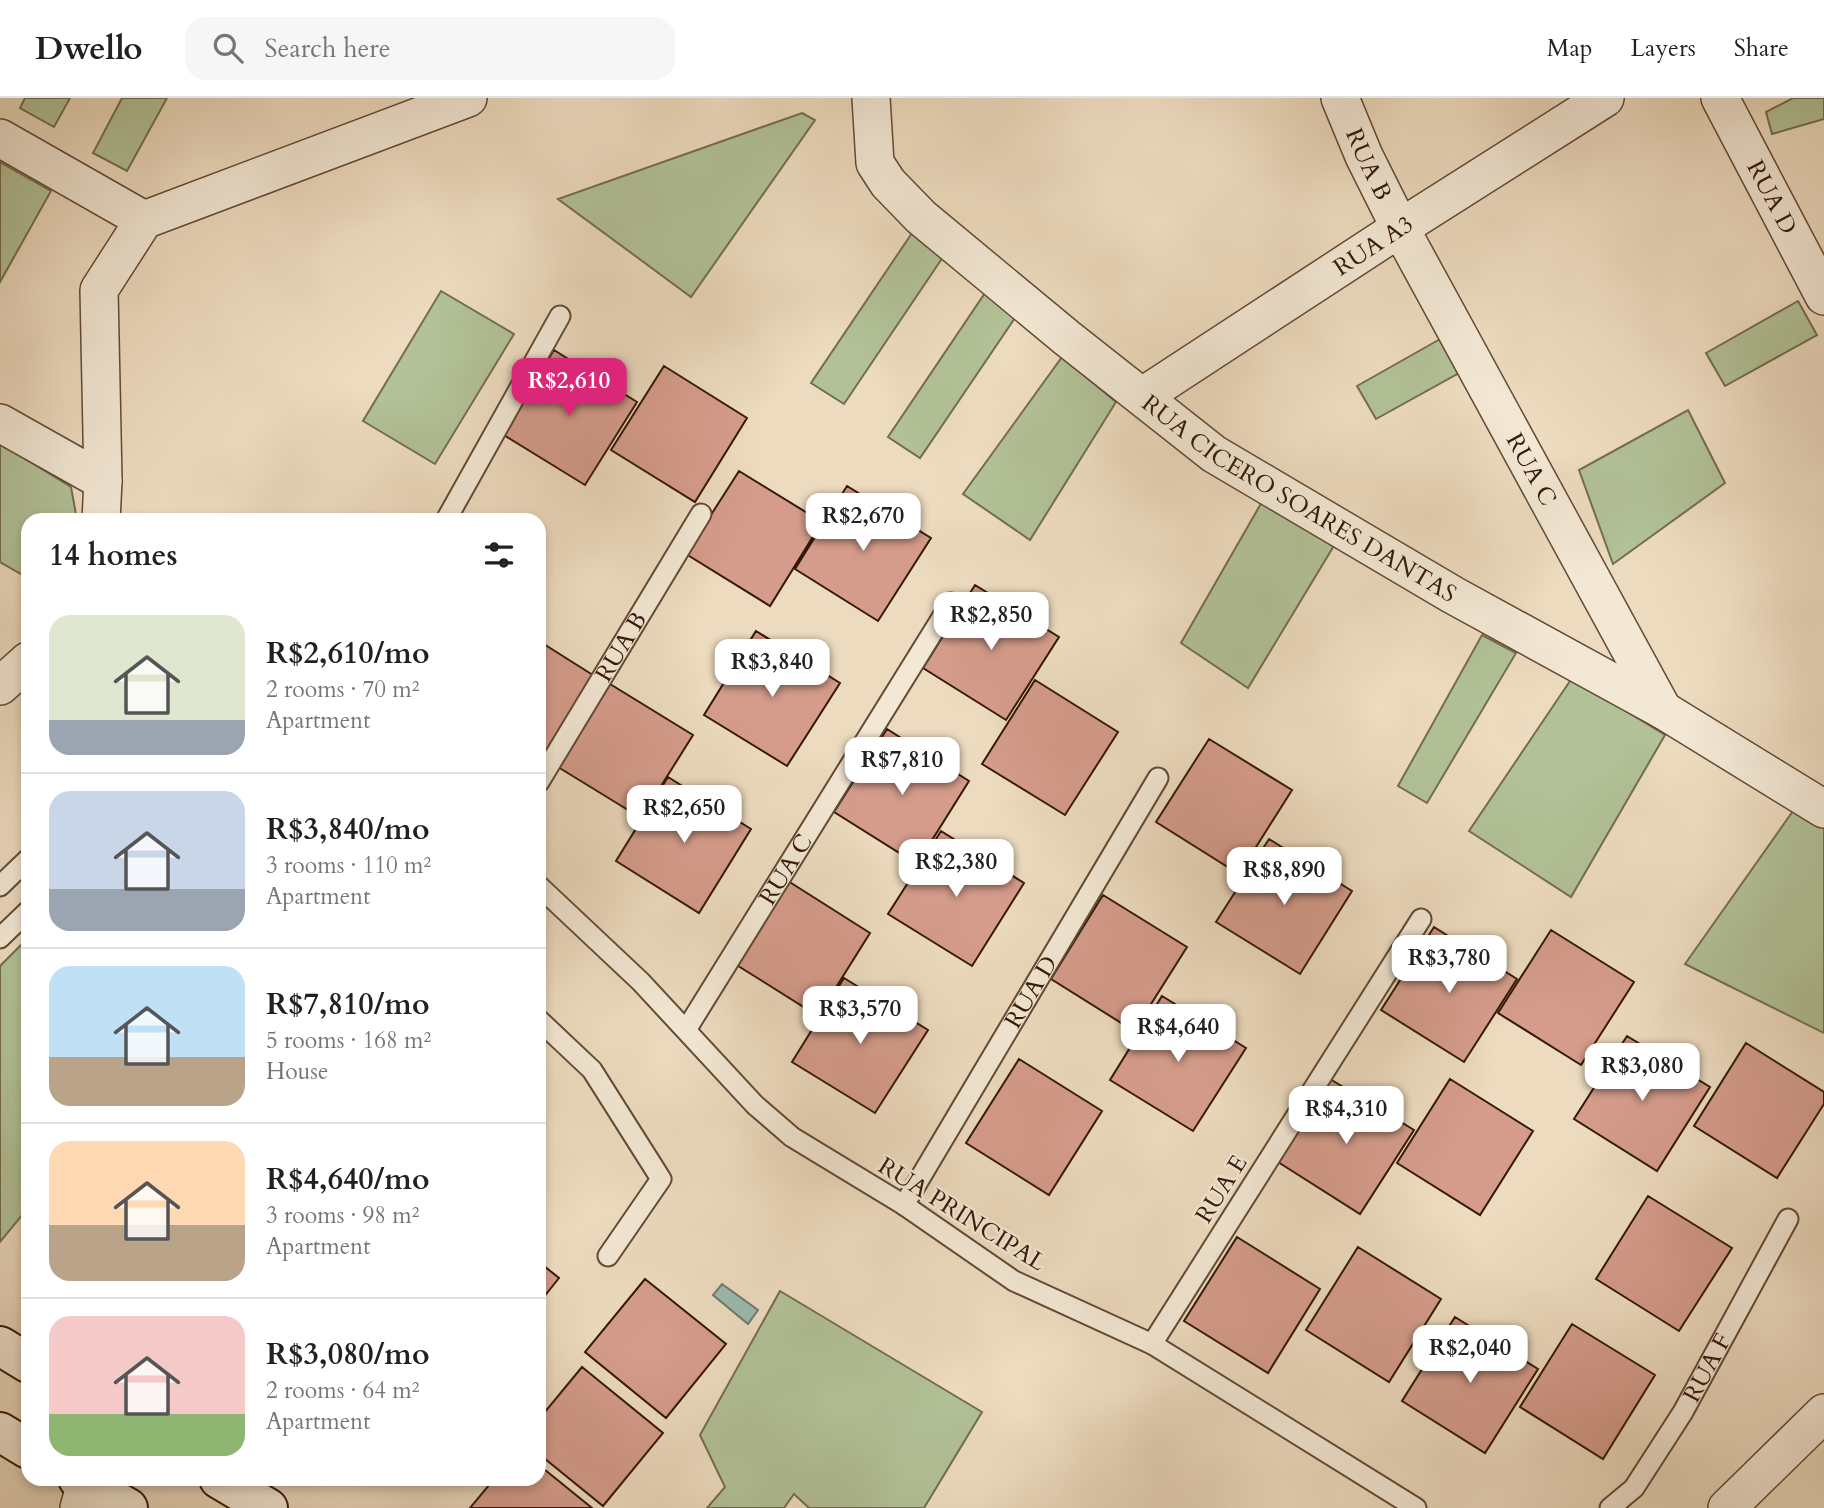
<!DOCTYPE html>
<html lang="en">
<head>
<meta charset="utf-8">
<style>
	body { margin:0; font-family:Cardo,serif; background:#f6f6f6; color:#202124; height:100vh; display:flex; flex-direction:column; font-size:26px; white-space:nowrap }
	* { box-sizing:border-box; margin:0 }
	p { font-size:23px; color:#757577 }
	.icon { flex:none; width:38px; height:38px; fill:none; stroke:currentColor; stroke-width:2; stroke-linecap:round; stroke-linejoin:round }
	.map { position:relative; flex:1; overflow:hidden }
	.sheet { position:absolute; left:21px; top:415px; width:525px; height:973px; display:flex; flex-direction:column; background:#fff; border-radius:21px; box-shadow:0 4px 10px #0003 }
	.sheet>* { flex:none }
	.price { position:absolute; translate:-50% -60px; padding:0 16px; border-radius:14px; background:#fff; color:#222; font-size:23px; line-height:46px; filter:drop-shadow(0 2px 4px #0008) }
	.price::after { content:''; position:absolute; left:50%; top:42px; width:21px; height:16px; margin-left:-10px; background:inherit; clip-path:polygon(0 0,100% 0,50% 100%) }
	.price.selected { background:#db2777; color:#fff }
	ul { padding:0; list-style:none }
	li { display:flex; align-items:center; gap:21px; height:175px; padding:0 28px }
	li+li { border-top:2px solid #e0e0e0 }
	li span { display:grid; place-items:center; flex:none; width:196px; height:140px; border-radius:21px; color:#555 }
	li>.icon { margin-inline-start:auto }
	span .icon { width:84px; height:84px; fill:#fffc; stroke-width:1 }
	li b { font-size:30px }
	h2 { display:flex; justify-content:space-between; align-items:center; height:84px; padding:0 28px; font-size:30px }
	header { display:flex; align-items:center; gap:42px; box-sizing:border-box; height:98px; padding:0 35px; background:#fff; border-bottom:2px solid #e0e0e0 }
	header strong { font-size:33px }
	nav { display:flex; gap:38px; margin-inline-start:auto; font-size:24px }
	.search { width:490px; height:63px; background:#f6f6f6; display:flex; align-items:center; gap:18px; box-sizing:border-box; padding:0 24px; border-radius:21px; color:#757577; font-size:26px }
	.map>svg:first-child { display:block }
	.green { fill:#b2c197; stroke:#736d4f; stroke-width:2 }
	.water { fill:#9abbae; stroke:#717a6b; stroke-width:2 }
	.building { fill:#d59c8b; stroke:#341907; stroke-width:2 }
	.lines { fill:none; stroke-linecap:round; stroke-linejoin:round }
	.service-casing { stroke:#624a35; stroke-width:23 }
	.minor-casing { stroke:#624a35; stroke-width:40 }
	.secondary-casing { stroke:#341907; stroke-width:42 }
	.service { stroke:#f3e8d5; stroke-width:19 }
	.minor { stroke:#f3e8d5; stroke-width:37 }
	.secondary { stroke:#f3e8d5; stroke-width:38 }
	.labels { text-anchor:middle; stroke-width:5; stroke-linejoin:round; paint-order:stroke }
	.street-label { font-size:24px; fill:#341907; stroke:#f3e8d5 }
</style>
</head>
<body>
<header>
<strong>Dwello</strong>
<div class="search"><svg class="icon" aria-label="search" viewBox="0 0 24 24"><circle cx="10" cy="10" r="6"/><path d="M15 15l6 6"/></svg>Search here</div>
<nav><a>Map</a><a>Layers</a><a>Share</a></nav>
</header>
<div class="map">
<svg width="1824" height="1410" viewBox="0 0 1824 1410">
	<rect width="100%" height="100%" fill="#eddbbf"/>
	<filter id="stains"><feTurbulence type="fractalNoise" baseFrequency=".00286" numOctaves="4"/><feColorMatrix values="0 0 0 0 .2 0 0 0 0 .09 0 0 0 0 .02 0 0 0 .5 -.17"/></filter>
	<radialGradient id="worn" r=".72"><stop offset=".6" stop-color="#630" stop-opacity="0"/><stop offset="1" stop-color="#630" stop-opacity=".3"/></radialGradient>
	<path class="green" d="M25,0H70L54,29L20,10Z
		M122,0H167L127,73L93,55Z
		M1793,0H1824V21L1772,36L1766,14Z
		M802,15L815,22L691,199L558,101Z
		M0,64L51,93L0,184Z
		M912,135L945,156L844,306L811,285Z
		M987,192L1019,214L920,360L888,339Z
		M441,193L514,236L435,366L363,323Z
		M1798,203L1817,237L1725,288L1706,255Z
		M1449,236L1468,270L1376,321L1357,288Z
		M1062,259L1116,304L1030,442L963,396Z
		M1688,312L1725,385L1613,466L1579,372Z
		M0,345L71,389L77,422H28V480L0,464Z
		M1263,402L1335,446L1248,590L1181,545Z
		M1482,537L1516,555L1427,705L1398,688Z
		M1572,580L1665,637L1571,799L1469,733Z
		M1793,713L1824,725V935L1685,866Z
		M28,840V1110L0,1144V868Z
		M780,1193L982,1314L924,1410H809L794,1396L784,1410H707L725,1389L700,1337Z"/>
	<path class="water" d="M722,1186L758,1212L748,1226L713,1197Z"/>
	<path class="building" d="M554,252L637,304L585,387L502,336Z
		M664,268L747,320L695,404L611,352Z
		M739,373L822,424L770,508L686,456Z
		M847,388L931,440L878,523L795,471Z
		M975,487L1059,539L1006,622L923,570Z
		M756,533L840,585L787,668L704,617Z
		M539,543L596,579L544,663L539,660Z
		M1035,582L1118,634L1065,717L982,666Z
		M610,586L693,637L641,720L558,669Z
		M887,631L969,683L917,766L834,714Z
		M1209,641L1292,692L1239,776L1156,724Z
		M668,679L751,731L699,815L616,763Z
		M941,733L1024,785L972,868L888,816Z
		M1269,741L1352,793L1300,876L1216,824Z
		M788,783L870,835L818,918L735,866Z
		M1103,797L1187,849L1134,933L1051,881Z
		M1434,829L1517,881L1464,964L1381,912Z
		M1551,832L1634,884L1581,967L1498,915Z
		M844,880L928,932L875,1015L792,964Z
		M1162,898L1246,950L1193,1033L1110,982Z
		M1627,938L1710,989L1657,1073L1574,1021Z
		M1746,945L1824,994V1006L1777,1080L1694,1028Z
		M1019,961L1102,1013L1049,1097L966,1045Z
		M1330,981L1414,1032L1360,1116L1278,1064Z
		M1450,981L1533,1033L1480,1117L1397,1065Z
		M1648,1098L1732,1150L1679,1233L1596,1181Z
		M1237,1139L1320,1191L1268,1275L1184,1223Z
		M1358,1149L1441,1201L1389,1284L1306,1232Z
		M539,1164L559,1180L539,1205Z
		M645,1181L726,1246L666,1320L585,1254Z
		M1455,1219L1538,1271L1485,1355L1402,1303Z
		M1572,1226L1655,1277L1603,1361L1520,1309Z
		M582,1269L663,1335L603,1408L539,1356V1321Z
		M539,1367L592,1410H470L494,1381H539Z"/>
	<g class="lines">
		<defs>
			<g id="service">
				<path d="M446,422L560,218"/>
				<path id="s1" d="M539,684L701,416"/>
				<path d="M0,788L28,761"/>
				<path d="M539,788L641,884L755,1007L792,1039L904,1107L1014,1183L1152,1246L1416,1410"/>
				<path d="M0,840L28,813"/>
				<path d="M539,922L592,972L661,1081L608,1158"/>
				<path id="s2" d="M686,932L951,505"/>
				<path id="s3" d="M904,1107L1158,680"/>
				<path d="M1152,1246L1421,821"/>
				<path id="s4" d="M1610,1410L1634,1390L1683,1314L1788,1121"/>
			</g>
			<g id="minor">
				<path id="s5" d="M871,0L875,65L888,85L921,119L1067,240L1214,356L1453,497L1663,612L1824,711"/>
				<path id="s6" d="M1340,0L1364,58L1400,130L1663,612"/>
				<path id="s7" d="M1720,0L1824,198"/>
				<path d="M0,40L144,122"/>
				<path id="s8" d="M1143,298L1400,130L1605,0"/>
				<path d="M0,325L103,383"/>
				<path d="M101,422L103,383L99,192L144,122L468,0"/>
				<path d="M0,588L28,563"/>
				<path d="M79,1410L86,1385"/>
				<path d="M1727,1410L1824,1315"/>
			</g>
			<path id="secondary" d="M0,1248L28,1265
				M0,1334L28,1351
				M78,1381L128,1410
				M219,1381L268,1410"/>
		</defs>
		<use href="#service" class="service-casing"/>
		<use href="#minor" class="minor-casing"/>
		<use href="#secondary" class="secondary-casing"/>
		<use href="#service" class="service"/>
		<use href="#minor" class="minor"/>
		<use href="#secondary" class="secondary"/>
	</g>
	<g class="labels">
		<g class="street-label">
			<text dy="8" stroke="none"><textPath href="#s6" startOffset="72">RUA B</textPath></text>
			<text dy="8" stroke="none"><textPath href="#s7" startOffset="112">RUA D</textPath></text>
			<text dy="8" stroke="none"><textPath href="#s8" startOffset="275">RUA A3</textPath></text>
			<text dy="8" stroke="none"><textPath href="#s6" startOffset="418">RUA C</textPath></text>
			<text dy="8" stroke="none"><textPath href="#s5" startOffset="609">RUA CICERO SOARES DANTAS</textPath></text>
			<text dy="8" stroke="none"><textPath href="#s1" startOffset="158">RUA B</textPath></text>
			<text dy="8" stroke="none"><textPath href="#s2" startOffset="189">RUA C</textPath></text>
			<text dy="8" stroke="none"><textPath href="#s3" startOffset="248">RUA D</textPath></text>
			<text transform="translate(1221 1091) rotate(-58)" y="8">RUA E</text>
			<text transform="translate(962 1116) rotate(32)" y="8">RUA PRINCIPAL</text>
			<text dy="8" stroke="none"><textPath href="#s4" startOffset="172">RUA F</textPath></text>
		</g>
	</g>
	<rect width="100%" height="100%" filter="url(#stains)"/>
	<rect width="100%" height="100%" fill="url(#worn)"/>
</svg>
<b class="price selected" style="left:569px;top:320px">R$2,610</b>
<b class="price" style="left:863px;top:455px">R$2,670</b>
<b class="price" style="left:991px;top:554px">R$2,850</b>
<b class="price" style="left:772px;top:601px">R$3,840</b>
<b class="price" style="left:902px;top:699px">R$7,810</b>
<b class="price" style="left:684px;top:747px">R$2,650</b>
<b class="price" style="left:956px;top:801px">R$2,380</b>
<b class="price" style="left:1284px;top:809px">R$8,890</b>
<b class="price" style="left:1449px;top:897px">R$3,780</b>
<b class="price" style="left:860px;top:948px">R$3,570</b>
<b class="price" style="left:1178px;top:966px">R$4,640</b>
<b class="price" style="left:1642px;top:1005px">R$3,080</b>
<b class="price" style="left:1346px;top:1048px">R$4,310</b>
<b class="price" style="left:1470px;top:1287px">R$2,040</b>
<section class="sheet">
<h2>14 homes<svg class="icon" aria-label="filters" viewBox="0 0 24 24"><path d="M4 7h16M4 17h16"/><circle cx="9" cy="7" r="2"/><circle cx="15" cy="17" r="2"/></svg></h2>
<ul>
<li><span style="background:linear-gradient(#dfe7d0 75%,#9aa5b1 0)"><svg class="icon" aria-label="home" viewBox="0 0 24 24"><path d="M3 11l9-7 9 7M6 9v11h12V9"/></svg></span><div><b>R$2,610/mo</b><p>2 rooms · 70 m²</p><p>Apartment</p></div></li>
<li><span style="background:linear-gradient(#c9d6e8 70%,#9aa5b1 0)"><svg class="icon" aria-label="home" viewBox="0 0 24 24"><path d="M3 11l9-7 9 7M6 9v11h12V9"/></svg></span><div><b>R$3,840/mo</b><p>3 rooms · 110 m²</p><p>Apartment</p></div></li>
<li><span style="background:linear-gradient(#bfe0f5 65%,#b9a48a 0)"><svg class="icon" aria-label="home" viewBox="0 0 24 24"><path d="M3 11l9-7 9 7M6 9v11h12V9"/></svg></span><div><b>R$7,810/mo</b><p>5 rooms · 168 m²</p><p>House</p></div></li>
<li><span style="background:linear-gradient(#ffd9b3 60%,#b9a48a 0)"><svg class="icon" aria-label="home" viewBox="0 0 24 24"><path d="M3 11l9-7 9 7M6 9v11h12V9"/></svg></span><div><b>R$4,640/mo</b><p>3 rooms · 98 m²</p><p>Apartment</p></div></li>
<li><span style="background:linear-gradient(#f6c9c9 70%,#8fb573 0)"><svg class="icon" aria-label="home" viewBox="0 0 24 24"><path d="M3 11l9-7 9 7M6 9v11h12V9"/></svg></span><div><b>R$3,080/mo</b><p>2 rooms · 64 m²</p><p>Apartment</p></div></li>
</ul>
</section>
</div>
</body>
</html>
